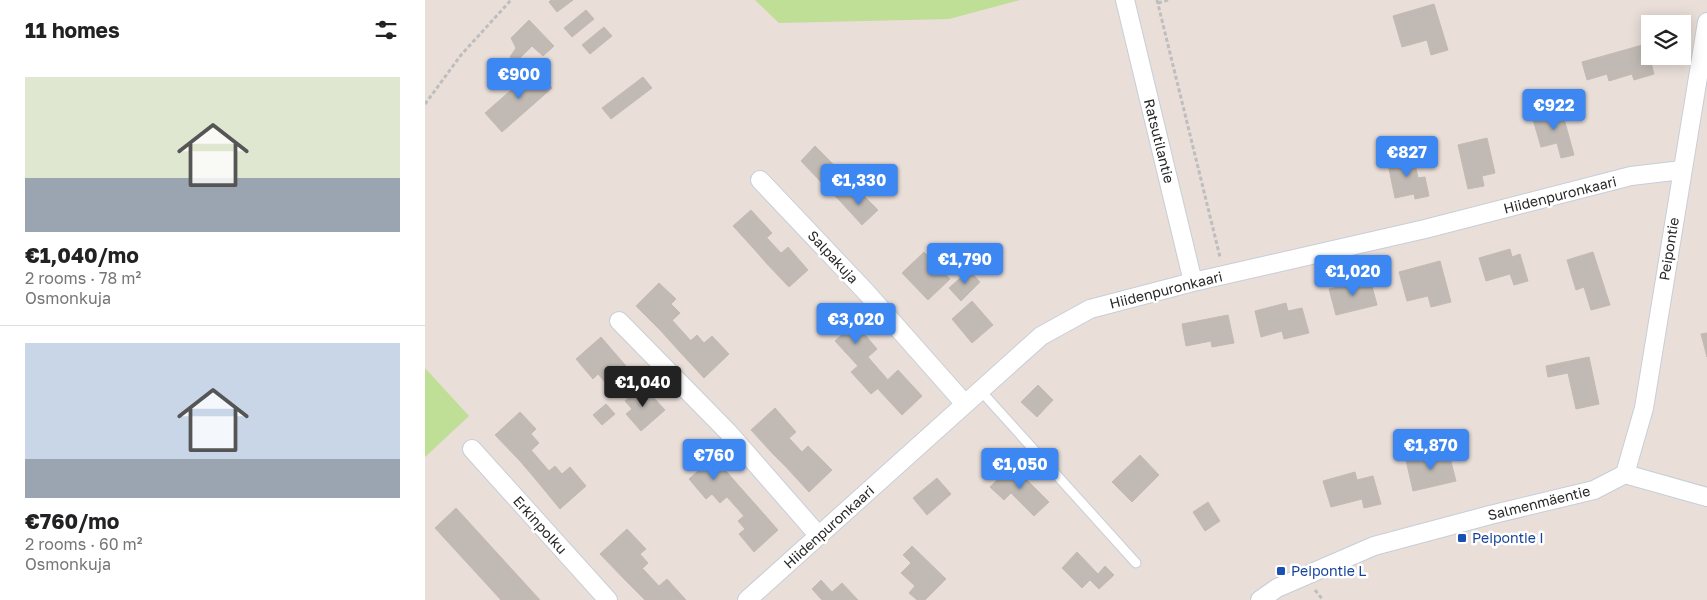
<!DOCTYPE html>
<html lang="en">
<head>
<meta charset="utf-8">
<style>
	body { margin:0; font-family:"Golos Text",sans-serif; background:#f2f2f2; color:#222; height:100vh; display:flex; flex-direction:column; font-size:19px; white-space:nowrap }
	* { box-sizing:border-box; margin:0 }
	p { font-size:16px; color:#767676 }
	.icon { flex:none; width:28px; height:28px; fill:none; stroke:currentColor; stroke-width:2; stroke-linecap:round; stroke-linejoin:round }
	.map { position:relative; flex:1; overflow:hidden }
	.panel { display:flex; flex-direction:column; background:#fff; width:425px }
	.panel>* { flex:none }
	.fabs { position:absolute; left:1216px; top:15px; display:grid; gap:10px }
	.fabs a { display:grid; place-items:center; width:50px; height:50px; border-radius:0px; background:#fff; box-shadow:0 2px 12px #0003; font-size:25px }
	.price { position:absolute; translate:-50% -42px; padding:0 11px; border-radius:5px; background:#3c87f2; color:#fff; font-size:16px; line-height:32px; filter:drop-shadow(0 1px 2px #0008) }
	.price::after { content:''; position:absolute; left:50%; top:30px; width:15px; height:11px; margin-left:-8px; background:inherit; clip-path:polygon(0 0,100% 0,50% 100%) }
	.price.selected { background:#222; color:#fff }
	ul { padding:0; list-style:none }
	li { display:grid; align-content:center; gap:10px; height:265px; padding:0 25px }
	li+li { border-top:1px solid #e0e0e0 }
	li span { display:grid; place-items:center; height:155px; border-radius:0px; color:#555 }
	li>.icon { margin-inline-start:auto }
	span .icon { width:90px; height:90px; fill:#fffc; stroke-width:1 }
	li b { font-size:21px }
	h2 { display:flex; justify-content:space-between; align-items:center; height:60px; padding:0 25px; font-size:21px }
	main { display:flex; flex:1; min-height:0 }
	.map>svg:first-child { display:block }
	.green { fill:#bfde96 }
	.building { fill:#c1bab4; stroke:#c4bab2 }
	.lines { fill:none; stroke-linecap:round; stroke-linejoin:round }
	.lane-casing { stroke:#c7ced8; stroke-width:11 }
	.street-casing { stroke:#c7ced8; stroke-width:20 }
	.path { stroke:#bebebe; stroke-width:3; stroke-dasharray:4 2.5; stroke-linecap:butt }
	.lane { stroke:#fff; stroke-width:9 }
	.street { stroke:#fff; stroke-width:18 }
	.transit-dot { fill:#1a4fb4; stroke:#fff; stroke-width:2 }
	.labels { text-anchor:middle; stroke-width:5; stroke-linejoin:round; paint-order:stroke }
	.street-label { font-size:14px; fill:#272727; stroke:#fff }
	.transit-label { font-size:14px; fill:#164399; stroke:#fff; text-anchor:start }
</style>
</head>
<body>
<main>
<section class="panel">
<h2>11 homes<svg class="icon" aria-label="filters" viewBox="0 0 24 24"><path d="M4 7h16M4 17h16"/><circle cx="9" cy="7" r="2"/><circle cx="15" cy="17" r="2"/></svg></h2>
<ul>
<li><span style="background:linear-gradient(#dfe7d0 65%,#9aa5b1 0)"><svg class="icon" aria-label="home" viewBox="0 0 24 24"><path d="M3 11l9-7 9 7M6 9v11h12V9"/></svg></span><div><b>€1,040/mo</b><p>2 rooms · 78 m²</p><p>Osmonkuja</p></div></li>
<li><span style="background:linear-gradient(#c9d6e8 75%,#9aa5b1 0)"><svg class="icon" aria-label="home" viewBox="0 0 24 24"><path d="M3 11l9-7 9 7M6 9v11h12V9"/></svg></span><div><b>€760/mo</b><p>2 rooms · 60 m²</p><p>Osmonkuja</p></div></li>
</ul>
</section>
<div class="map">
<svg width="1282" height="600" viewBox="0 0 1282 600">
	<rect width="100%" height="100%" fill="#e9ded8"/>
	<path class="green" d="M330,0H595L524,19L354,23Z
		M0,368L44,416L0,457Z"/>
	<path class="building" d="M126,0H148L132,12L124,2Z
		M1009,4L1023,50L1006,55L1002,40L977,47L968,16Z
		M161,10L169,19L147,37L139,28Z
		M104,20L129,46L118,56L107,46L92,61L85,57L91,48L86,38Z
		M179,27L187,36L165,54L157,45Z
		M1221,44L1229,74L1209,80L1207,74L1184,81L1182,74L1162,80L1157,62Z
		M110,69L127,88L77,132L60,113Z
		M218,77L227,88L186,119L177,108Z
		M1136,108L1149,155L1136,158L1132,143L1116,147L1107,116Z
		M1062,138L1070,173L1057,176L1059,186L1043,189L1033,145Z
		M390,146L412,168L397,183L376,161Z
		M988,154L993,178L1000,177L1004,196L990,199L989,194L970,198L962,159Z
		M412,168L431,188L416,202L397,183Z
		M431,188L453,210L437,225L416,202Z
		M326,210L347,233L329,249L308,226Z
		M342,238L356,253L343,265L329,249Z
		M363,247L383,270L364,287L343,265Z
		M1085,249L1087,257L1095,254L1103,281L1089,285L1085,274L1061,281L1054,258Z
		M499,252L525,279L503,300L477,273Z
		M1168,252L1185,305L1166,310L1159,287L1151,290L1142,260Z
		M1015,261L1026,302L1006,307L1003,296L982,301L974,272Z
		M544,270L555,282L536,301L524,288Z
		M945,279L952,305L911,315L904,289Z
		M234,283L251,299L246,304L255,313L236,331L211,306Z
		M547,301L568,325L547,343L527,319Z
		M861,303L863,311L877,308L884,333L859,339L857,331L836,337L830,311Z
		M803,315L809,343L787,347L786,341L761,346L757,324Z
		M247,320L266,341L254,351L236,331Z
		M430,323L452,349L433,366L410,341Z
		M1282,333V357L1276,334Z
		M272,335L279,343L287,336L304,354L279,378L254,351Z
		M176,337L201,366L181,383L173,374L168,379L151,359Z
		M443,357L463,380L446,394L426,372Z
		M1164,357L1174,404L1151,409L1143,373L1123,377L1121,366Z
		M201,366L217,385L205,395L189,376Z
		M473,370L497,396L477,415L453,389Z
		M217,385L240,410L216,431L201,414L207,409L200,401Z
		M613,385L628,400L612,417L596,402Z
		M181,404L190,414L177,425L168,415Z
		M350,408L371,432L347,453L326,430Z
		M95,412L111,429L106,434L114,443L95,461L70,435Z
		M364,438L377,452L361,467L347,453Z
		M383,446L407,470L384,492L361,467Z
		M106,450L124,471L112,481L95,461Z
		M1023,450L1031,481L988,491L981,460Z
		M715,455L734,475L707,502L687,482Z
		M289,457L314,486L295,503L287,494L281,499L264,479Z
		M587,465L624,502L609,516L586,493L579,500L565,487Z
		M130,466L137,474L145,467L161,486L135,509L112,481Z
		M930,472L932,480L948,476L956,504L939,508L937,499L906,507L898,481Z
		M512,478L526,494L502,515L488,498Z
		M314,486L331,505L319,516L302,497Z
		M783,502L795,521L780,531L768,512Z
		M331,505L353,530L329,552L314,534L320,529L313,521Z
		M31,508L115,600H76L10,528Z
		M202,529L221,549L215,554L223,563L203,583L175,554Z
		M487,546L521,579L500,600H492L484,593L490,586L476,573L486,563L478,555Z
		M652,552L673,574L680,566L689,575L674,589L665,580L657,588L637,568Z
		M218,569L234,586L219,599L203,583Z
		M242,579L261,600H220L219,599Z
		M396,580L407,592L417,583L433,600H397L387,589Z"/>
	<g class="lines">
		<defs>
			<path id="lane" d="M555,390L711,563"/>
			<path id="street" d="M700,0L768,282
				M335,180L441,292L540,404
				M194,321L303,432L394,536
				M47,449L183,600
				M1200,474L1219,408L1282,22
				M322,600L616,336L665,309L768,282L1000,229L1206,176L1257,170
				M835,600L852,588L949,546L1065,515L1169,490L1200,474L1282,497"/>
		</defs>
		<use href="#lane" class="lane-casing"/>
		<use href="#street" class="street-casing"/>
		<path class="path" d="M732,0L795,257
			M733,3L743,0
			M0,104L36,55L86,0
			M890,590L898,600"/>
		<use href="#lane" class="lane"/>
		<use href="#street" class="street"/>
	</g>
	<g class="transit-dot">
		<rect x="1032" y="533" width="10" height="10" rx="2.5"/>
		<rect x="851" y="566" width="10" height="10" rx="2.5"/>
	</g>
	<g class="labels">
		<g class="street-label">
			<text transform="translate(734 141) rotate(76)" y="5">Ratsutilantie</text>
			<text transform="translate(1135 195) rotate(-14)" y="5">Hiidenpuronkaari</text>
			<text transform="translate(1244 249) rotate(-81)" y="5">Peipontie</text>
			<text transform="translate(408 257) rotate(47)" y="5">Salpakuja</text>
			<text transform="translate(741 290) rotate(-14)" y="5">Hiidenpuronkaari</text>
			<text transform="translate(1114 503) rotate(-14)" y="5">Salmenmäentie</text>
			<text transform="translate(115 525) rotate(48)" y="5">Erkinpolku</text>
			<text transform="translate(404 527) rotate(-42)" y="5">Hiidenpuronkaari</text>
		</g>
		<g class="transit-label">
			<text x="1047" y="543">Peipontie I</text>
			<text x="866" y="576">Peipontie L</text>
		</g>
	</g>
</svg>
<div class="fabs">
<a><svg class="icon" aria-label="layers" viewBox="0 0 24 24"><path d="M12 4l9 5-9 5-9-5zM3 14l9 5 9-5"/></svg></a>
</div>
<b class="price" style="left:94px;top:100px">€900</b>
<b class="price" style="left:1129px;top:131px">€922</b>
<b class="price" style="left:982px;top:178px">€827</b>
<b class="price" style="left:434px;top:206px">€1,330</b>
<b class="price" style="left:540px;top:285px">€1,790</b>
<b class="price" style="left:928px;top:297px">€1,020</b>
<b class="price" style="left:431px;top:345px">€3,020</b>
<b class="price selected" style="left:218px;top:408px">€1,040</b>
<b class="price" style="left:1006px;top:471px">€1,870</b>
<b class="price" style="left:289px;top:481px">€760</b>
<b class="price" style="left:595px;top:490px">€1,050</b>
</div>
</main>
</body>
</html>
